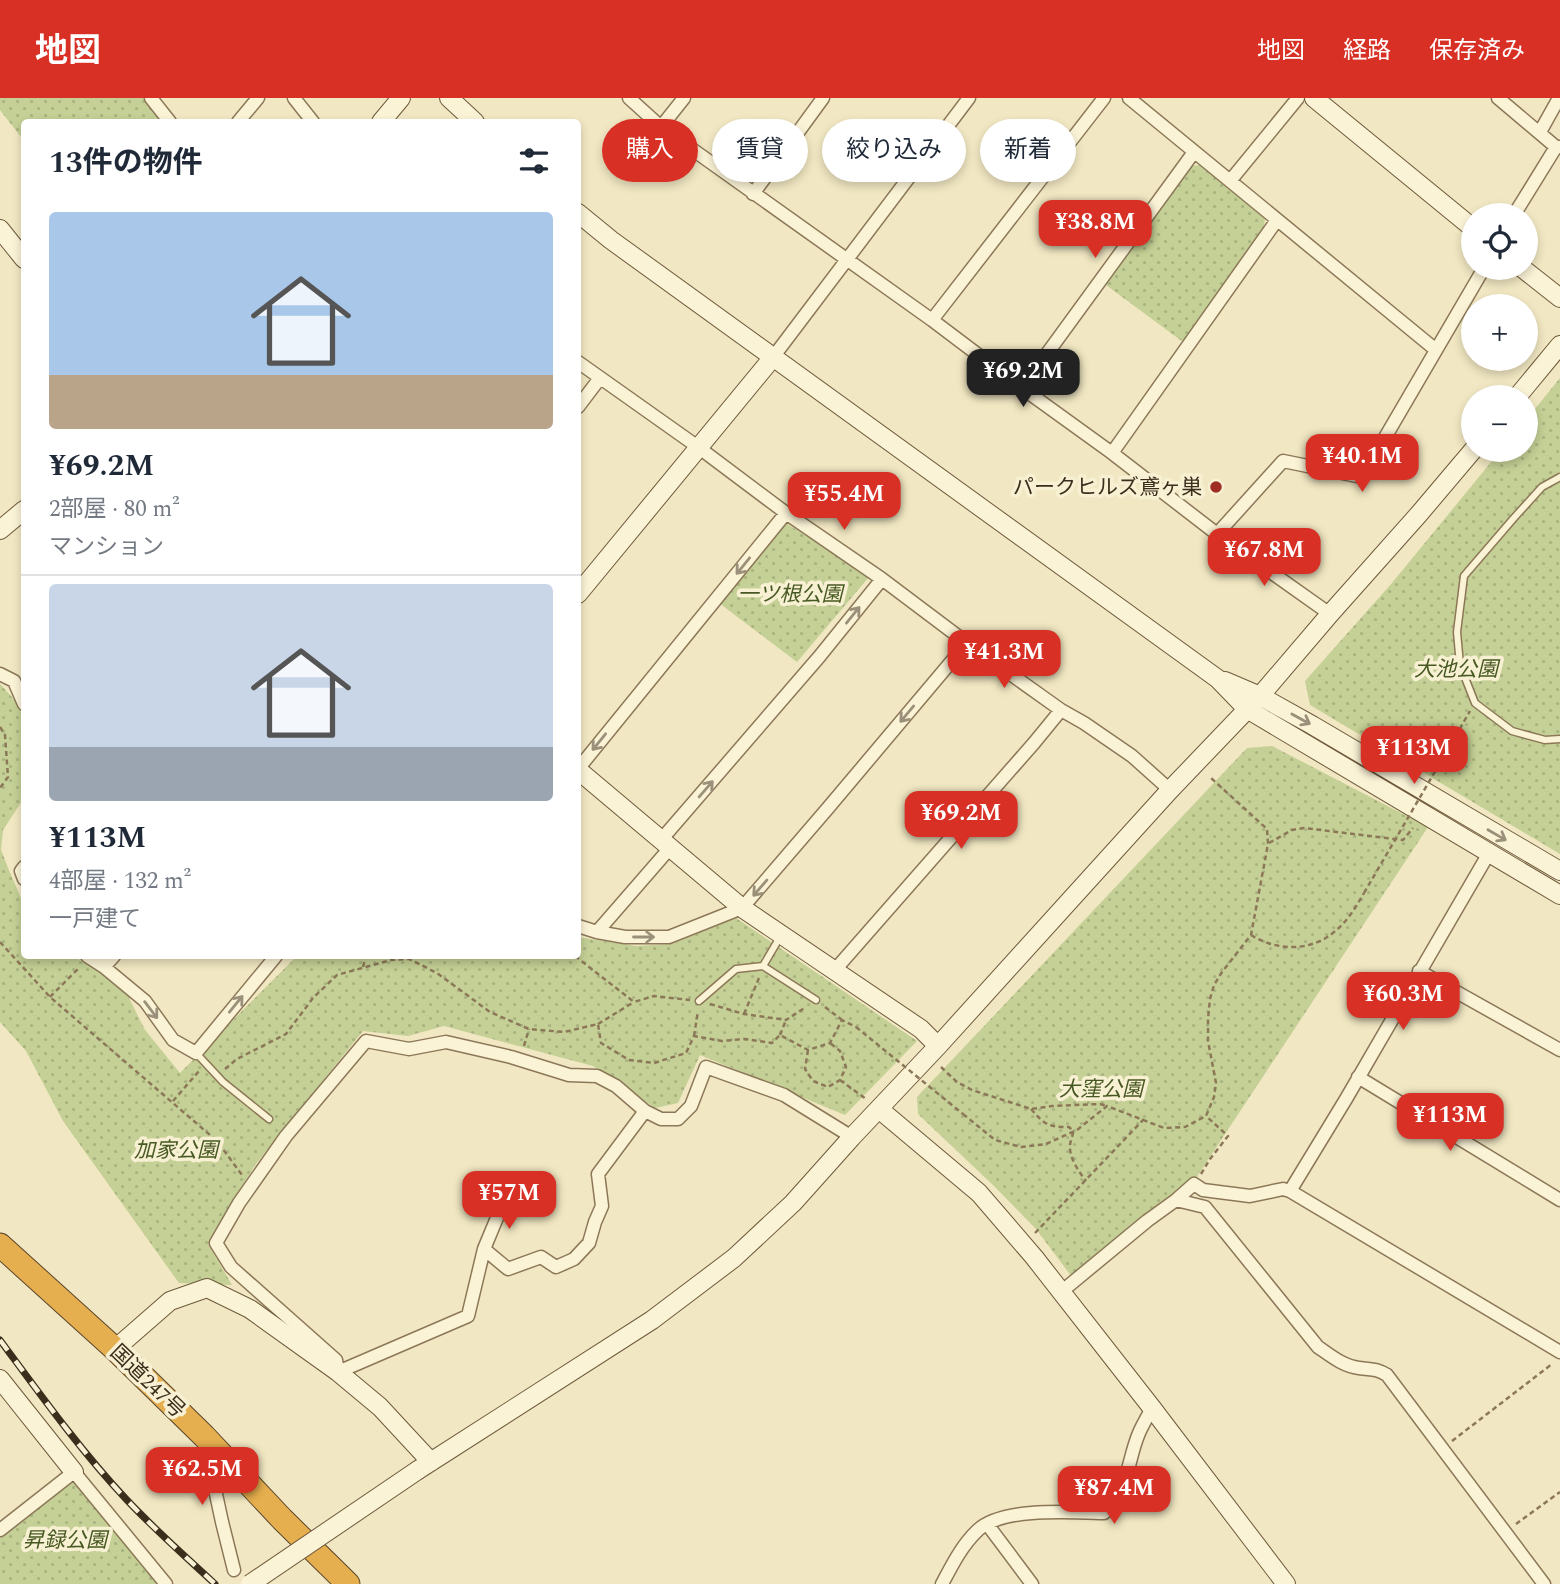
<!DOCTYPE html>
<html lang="ja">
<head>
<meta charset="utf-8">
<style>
	body { margin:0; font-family:Spectral,"Noto Sans JP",serif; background:#f6f6f7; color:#1f2937; height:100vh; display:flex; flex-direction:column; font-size:26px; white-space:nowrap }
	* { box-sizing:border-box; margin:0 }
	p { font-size:23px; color:#747a83 }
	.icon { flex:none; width:38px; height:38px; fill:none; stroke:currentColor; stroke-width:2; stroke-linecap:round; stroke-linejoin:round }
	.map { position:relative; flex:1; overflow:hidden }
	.details { position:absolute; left:21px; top:21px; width:560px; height:840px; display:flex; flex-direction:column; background:#fff; border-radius:7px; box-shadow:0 4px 10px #0003 }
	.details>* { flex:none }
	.hud { position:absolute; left:602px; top:21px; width:665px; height:63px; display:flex; gap:14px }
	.controls { position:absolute; left:1461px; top:105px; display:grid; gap:14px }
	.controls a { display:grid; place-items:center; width:77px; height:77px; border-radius:50%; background:#fff; box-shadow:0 4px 10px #0003; font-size:35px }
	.price { position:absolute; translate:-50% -60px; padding:0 16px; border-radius:14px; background:#d93025; color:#fff; font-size:23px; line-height:46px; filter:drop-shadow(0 2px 4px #0008) }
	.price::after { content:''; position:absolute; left:50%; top:42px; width:21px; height:16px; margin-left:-10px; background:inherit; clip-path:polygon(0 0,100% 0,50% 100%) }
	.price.current { background:#222; color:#fff }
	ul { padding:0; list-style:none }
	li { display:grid; align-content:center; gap:14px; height:371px; padding:0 28px }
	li+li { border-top:2px solid #e0e1e3 }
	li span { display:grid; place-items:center; height:217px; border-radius:7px; color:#555 }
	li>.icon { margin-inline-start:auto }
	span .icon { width:126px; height:126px; fill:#fffc; stroke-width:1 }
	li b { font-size:30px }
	h2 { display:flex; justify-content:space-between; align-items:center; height:84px; padding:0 28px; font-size:30px }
	.pill { padding:0 24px; border-radius:32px; background:#fff; box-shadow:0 4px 10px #0003; font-size:24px; line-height:63px }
	.pill.current { background:#d93025; color:#fff }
	header { display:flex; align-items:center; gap:42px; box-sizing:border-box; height:98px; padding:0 35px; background:#d93025; color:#fff }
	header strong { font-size:33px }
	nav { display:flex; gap:38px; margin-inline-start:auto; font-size:24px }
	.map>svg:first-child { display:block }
	.green { fill:url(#green-dots) }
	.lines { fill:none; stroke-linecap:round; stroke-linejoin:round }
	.lane-casing { stroke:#8c7858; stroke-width:9 }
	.street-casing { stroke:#8c7858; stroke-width:15 }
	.secondary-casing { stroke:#6e593b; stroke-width:20 }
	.highway-casing { stroke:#5a452d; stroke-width:25 }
	.path { stroke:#8c7858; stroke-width:2.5; stroke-dasharray:5 3.5; stroke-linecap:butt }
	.lane { stroke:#fbf3d6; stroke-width:6 }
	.street { stroke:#fbf3d6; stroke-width:12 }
	.secondary { stroke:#fbf3d6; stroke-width:18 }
	.highway { stroke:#e5ae4e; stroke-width:23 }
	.rail-casing { stroke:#3b2e1d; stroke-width:7 }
	.rail { stroke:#f8f0d3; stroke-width:4.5; stroke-dasharray:13; stroke-linecap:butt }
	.secondary-bridge-casing { stroke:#6e593b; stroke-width:20; stroke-linecap:butt }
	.path-bridge { stroke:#8c7858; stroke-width:2.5; stroke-dasharray:5 3.5; stroke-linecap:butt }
	.secondary-bridge { stroke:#fbf3d6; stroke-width:18 }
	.oneway { stroke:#9b907a }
	.poi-dot { fill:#9f2d24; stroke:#f8f0d3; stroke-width:2.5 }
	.labels { text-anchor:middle; stroke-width:7; stroke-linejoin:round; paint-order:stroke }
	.poi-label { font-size:21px; fill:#3b2e1d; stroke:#f8f0d3; text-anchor:end }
	.park-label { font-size:21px; font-style:italic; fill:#475922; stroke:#f8f0d3 }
	.street-label { font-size:21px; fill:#3b2e1d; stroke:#f8f0d3 }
</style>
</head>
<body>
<header>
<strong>地図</strong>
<nav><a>地図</a><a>経路</a><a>保存済み</a></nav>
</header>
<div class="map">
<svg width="1560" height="1486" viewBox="0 0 1560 1486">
	<defs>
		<pattern id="green-dots" width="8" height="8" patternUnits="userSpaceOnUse" patternTransform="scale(1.75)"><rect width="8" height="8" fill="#c4d095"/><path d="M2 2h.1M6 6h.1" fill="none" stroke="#a9b380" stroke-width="1.8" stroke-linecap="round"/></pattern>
	</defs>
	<rect width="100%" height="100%" fill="#f1e7c2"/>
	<path class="green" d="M0,0H151L163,16L156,24H24V43L0,12Z
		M1200,67L1265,120L1264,129L1183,244L1106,187L1192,68Z
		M1560,280V756L1310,607L1305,583L1392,485L1501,352H1526V322Z
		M786,425L869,479L797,564L719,505Z
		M0,586L21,609L24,619V700L3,732L1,752L8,770L24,807V858H73L112,881L128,898L145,932L180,975L297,858H578V839L636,848L672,846L736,820L917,943L845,1017L700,957L678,1005L655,1010L593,968L444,928L408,938L363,933L255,1067L208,1146L232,1187L179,1185L63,1023L26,953L0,924Z
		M1272,648L1428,729L1196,1080L1072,1179L1036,1131L994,1088L918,1016L917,999L1247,650Z
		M74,1381L157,1486H0V1438Z"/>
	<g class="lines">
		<defs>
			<path id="lane" d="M1560,379L1542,389L1513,421L1464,478L1457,534L1460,567L1475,605L1512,633L1545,642L1560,641
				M763,868L816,902
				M699,903L736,871L763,868L780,839
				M196,955L223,984L269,1021"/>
			<path id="street" d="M151,0L170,24
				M294,0L313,24
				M629,0L661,29L932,222L1022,290L1112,355L1217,436L1330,516
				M1129,0L1436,252
				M1498,0L1556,49H1560
				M238,24L258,0
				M661,29L684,0
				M1540,34L1559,0
				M1230,83L1298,0
				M753,96L823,0
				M1514,117L1556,49
				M932,222L1104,0
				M774,258L969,0
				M578,264L698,349L786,415L882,481L967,545L1061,612L1084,625L1132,658L1170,692
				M1022,290L1194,54
				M578,309L600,280
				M1112,355L1277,122
				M1217,436L1283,363L1362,379L1484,170
				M0,576L14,583L24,606
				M578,671L786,415
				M661,742L819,559L882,481
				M24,769L21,773L24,781
				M578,828L597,834L625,839H669L742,810L828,710L967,545
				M597,834L670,750
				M87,858L104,869L145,903L173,942L196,955L276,858
				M104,869L114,858
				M834,873L1034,645L1061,612
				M1419,873L1560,952
				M1358,979L1560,1102
				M645,1013L598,1076L602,1108L595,1124L589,1145L574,1161L556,1169L541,1159L508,1171L484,1151L468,1218L338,1274L336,1262L231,1169L216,1145L239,1105L286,1038L366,943L409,951L446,944L511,959L569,977L597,978L616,988L645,1013L661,1021H678L691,1008L706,969L784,997L852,1039
				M1290,1093L1346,1001L1489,755
				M1176,1102L1205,1109L1318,1249C1331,1258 1343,1268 1359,1270C1372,1272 1375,1270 1387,1277L1544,1486
				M484,1151L504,1103
				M1061,1194L1147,1123L1176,1102L1194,1086L1203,1092L1250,1098L1283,1091L1290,1093L1560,1254
				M205,1345L222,1424L234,1472
				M987,1426L1032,1486
				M0,1432L74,1374L166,1486
				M942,1486C952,1467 962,1447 978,1432C1002,1409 1072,1414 1104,1415C1129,1393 1127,1363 1139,1335C1143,1326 1148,1318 1152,1310"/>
			<path id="secondary" d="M449,0L475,24
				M1314,0L1474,131
				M381,24L401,0
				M578,115L611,142L1218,581L1247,611L1560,797
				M0,131L24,161
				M1522,170L1560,200
				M1517,299L1560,247
				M0,432L24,412
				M578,496L774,258
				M1225,583L1260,598L1312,627L1560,773
				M578,672L742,810L921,931L938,948
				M879,1011L979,1095L1034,1159L1152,1310L1286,1486
				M115,1251L170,1203L207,1190L250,1211L338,1274L380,1309L431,1364
				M0,1281L74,1374
				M418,1372L652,1222L734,1160L793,1105L852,1039L938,948L1170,692L1260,598L1330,516L1419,416L1474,351"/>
			<path id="highway" d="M0,1147L115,1251L204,1338L282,1421L348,1486"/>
		</defs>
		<use href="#lane" class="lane-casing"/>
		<use href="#street" class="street-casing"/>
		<use href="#secondary" class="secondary-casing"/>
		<use href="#highway" class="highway-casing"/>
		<path class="path" d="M0,629L5,637L8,679L0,690
			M1447,653L1470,613
			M1269,745L1292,732L1304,730L1403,742L1413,730
			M1251,837C1276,853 1311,854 1334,834C1347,824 1356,809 1364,795
			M0,844L50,899L217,1043L242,1077
			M409,858V861L418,858
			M575,858L634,904L654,898L690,902
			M363,869L366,858
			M50,899L80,869
			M710,906L744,916L786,922L806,909
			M825,909L842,922
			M744,916L759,880
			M598,926L634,904
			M780,937L786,922
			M694,938L698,913
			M524,948L529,931
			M808,952L805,971L813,983L828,989L840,982L846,969L840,953L830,945
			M941,969L957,984L972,992L1031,1011L1052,1008L1100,1006L1107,1008
			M225,971L237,961L286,936L313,900L337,877L391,862L409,861L437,875L490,914L529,931L564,934L598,926L601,945L629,962L654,965L686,955L694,938L722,943L744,941L772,945L780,937L808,952L830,945L842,922L856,929
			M840,982L866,1001
			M173,1003L199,973
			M1031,1011C1045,1027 1048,1029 1069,1029L1073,1033C1073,1040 1069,1044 1070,1051C1071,1062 1079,1074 1086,1083
			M963,1016L995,1042L1021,1049L1046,1046L1077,1032L1107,1008L1164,1030L1185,1029L1206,1018L1214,999L1216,985L1208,943V921L1210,901L1214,887L1222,874L1251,837L1268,746L1267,731L1211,680
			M1201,1076L1210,1061L1228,1038L1206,1018
			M1035,1135L1144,1021
			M1452,1343L1552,1266
			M1516,1426L1560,1394"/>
		<use href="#lane" class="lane"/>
		<use href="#street" class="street"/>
		<use href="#secondary" class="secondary"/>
		<use href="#highway" class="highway"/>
		<defs>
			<path id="rail" d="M0,1242C40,1296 80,1352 126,1401C154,1431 185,1458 215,1486"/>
		</defs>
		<use href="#rail" class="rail-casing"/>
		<use href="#rail" class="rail"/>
		<defs>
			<path id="secondary-bridge" d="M250,1486L418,1372"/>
		</defs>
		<use href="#secondary-bridge" class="secondary-bridge-casing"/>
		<path class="path-bridge" d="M1364,795L1447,653
			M856,929L963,1016"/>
		<use href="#secondary-bridge" class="secondary-bridge"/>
	</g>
	<defs><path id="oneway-shaft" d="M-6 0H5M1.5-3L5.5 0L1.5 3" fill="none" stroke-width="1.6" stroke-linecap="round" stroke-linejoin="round" transform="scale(1.75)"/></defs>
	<g class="oneway">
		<use href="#oneway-shaft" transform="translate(743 468) rotate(129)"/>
		<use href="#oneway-shaft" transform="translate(853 517) rotate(-51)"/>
		<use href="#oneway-shaft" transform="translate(907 616) rotate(130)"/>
		<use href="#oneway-shaft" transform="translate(1301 621) rotate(29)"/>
		<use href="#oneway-shaft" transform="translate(599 644) rotate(129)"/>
		<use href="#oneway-shaft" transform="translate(706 691) rotate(-49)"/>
		<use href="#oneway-shaft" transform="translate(1497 737) rotate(30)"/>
		<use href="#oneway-shaft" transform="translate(760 790) rotate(131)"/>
		<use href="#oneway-shaft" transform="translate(644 839)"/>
		<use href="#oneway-shaft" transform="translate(236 906) rotate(-51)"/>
		<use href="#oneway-shaft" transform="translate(151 912) rotate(53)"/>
	</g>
	<circle class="poi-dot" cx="1216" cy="389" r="7"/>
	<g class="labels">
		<g class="poi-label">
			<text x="1202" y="396">パークヒルズ鳶ヶ巣</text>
		</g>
		<g class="park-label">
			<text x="790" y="503">一ツ根公園</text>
			<text x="1456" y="578">大池公園</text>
			<text x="1101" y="998">大窪公園</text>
			<text x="176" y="1059">加家公園</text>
			<text x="65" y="1449">昇録公園</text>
		</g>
		<g class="street-label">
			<text transform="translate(148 1283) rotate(44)" y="7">国道247号</text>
		</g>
	</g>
</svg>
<div class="controls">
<a><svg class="icon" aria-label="locate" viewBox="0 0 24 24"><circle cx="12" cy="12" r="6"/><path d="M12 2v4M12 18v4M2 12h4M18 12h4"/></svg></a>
<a>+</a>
<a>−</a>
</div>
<b class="price" style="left:1095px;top:162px">¥38.8M</b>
<b class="price current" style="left:1023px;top:311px">¥69.2M</b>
<b class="price" style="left:1362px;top:396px">¥40.1M</b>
<b class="price" style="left:844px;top:434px">¥55.4M</b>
<b class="price" style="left:1264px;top:490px">¥67.8M</b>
<b class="price" style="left:1004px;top:592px">¥41.3M</b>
<b class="price" style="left:1414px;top:688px">¥113M</b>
<b class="price" style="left:961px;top:753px">¥69.2M</b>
<b class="price" style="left:1403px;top:934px">¥60.3M</b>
<b class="price" style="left:1450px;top:1055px">¥113M</b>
<b class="price" style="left:509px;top:1133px">¥57M</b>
<b class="price" style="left:202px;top:1409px">¥62.5M</b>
<b class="price" style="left:1114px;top:1428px">¥87.4M</b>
<div class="hud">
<a class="pill current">購入</a>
<a class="pill">賃貸</a>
<a class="pill">絞り込み</a>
<a class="pill">新着</a>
</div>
<section class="details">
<h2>13件の物件<svg class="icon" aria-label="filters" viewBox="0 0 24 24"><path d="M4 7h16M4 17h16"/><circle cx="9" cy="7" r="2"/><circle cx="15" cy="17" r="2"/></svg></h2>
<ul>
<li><span style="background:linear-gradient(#a9c7e8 75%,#b9a48a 0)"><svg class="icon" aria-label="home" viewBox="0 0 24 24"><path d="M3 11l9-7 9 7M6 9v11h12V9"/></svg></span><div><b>¥69.2M</b><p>2部屋 · 80 m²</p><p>マンション</p></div></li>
<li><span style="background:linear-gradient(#c9d6e8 75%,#9aa5b1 0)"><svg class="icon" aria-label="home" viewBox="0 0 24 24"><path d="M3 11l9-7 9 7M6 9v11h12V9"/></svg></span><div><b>¥113M</b><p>4部屋 · 132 m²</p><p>一戸建て</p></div></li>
</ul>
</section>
</div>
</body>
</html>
